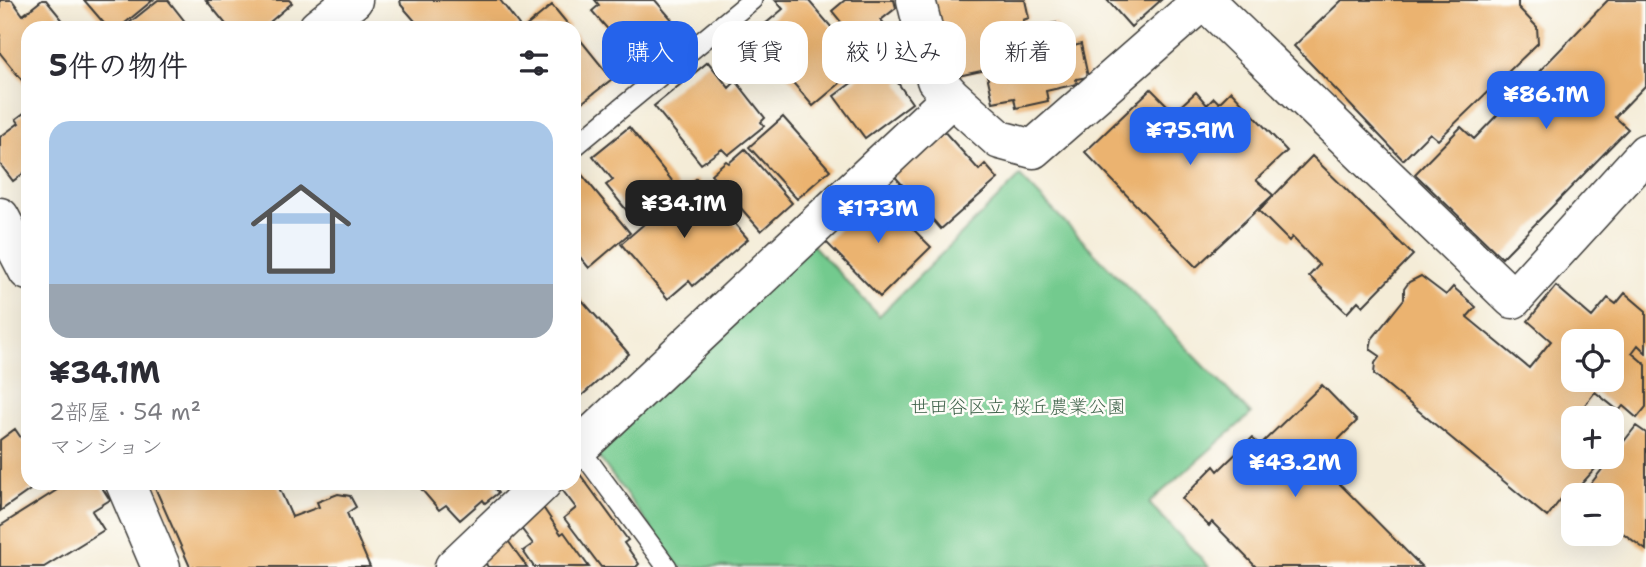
<!DOCTYPE html>
<html lang="ja">
<head>
<meta charset="utf-8">
<style>
	body { margin:0; font-family:"Shantell Sans","Klee One",sans-serif; background:#f2f2f3; color:#2b2b33; height:100vh; display:flex; flex-direction:column; font-size:26px; white-space:nowrap }
	* { box-sizing:border-box; margin:0 }
	p { font-size:23px; color:#7c7c81 }
	.icon { flex:none; width:38px; height:38px; fill:none; stroke:currentColor; stroke-width:2; stroke-linecap:round; stroke-linejoin:round }
	.map { position:relative; flex:1; overflow:hidden }
	.details { position:absolute; left:21px; top:21px; width:560px; height:469px; display:flex; flex-direction:column; background:#fff; border-radius:21px; box-shadow:0 7px 28px #0002 }
	.details>* { flex:none }
	.top-card { position:absolute; left:602px; top:21px; width:665px; height:63px; display:flex; gap:14px }
	.fabs { position:absolute; left:1561px; top:329px; display:grid; gap:14px }
	.fabs a { display:grid; place-items:center; width:63px; height:63px; border-radius:14px; background:#fff; box-shadow:0 7px 28px #0002; font-size:35px }
	.price { position:absolute; translate:-50% -60px; padding:0 16px; border-radius:14px; background:#2563eb; color:#fff; font-size:23px; line-height:46px; filter:drop-shadow(0 2px 4px #0008) }
	.price::after { content:''; position:absolute; left:50%; top:42px; width:21px; height:16px; margin-left:-10px; background:inherit; clip-path:polygon(0 0,100% 0,50% 100%) }
	.price.current { background:#222; color:#fff }
	ul { padding:0; list-style:none }
	li { display:grid; align-content:center; gap:14px; height:371px; padding:0 28px }
	li+li { border-top:2px solid #e1e1e2 }
	li span { display:grid; place-items:center; height:217px; border-radius:21px; color:#555 }
	li>.icon { margin-inline-start:auto }
	span .icon { width:126px; height:126px; fill:#fffc; stroke-width:1 }
	li b { font-size:30px }
	h2 { display:flex; justify-content:space-between; align-items:center; height:84px; padding:0 28px; font-size:30px }
	.chip { padding:0 24px; border-radius:21px; background:#fff; box-shadow:0 7px 28px #0002; font-size:24px; line-height:63px }
	.chip.current { background:#2563eb; color:#fff }
	.map>svg:first-child { display:block }
	.green { fill:#73ca8e; stroke:#487355; stroke-width:2 }
	.building { fill:#ebb36f; fill-rule:evenodd }
	.lines { fill:none; stroke-linecap:round; stroke-linejoin:round }
	.service-casing { stroke:#3c3b38; stroke-width:22 }
	.minor-casing { stroke:#3c3b38; stroke-width:41 }
	.service { stroke:#fff; stroke-width:19 }
	.minor { stroke:#fff; stroke-width:38 }
	.labels { text-anchor:middle; stroke-width:5; stroke-linejoin:round; paint-order:stroke }
	.park-label { font-size:19px; fill:#3f624a; stroke:#fdfcf7 }
</style>
</head>
<body>
<div class="map">
<svg width="1646" height="567" viewBox="0 0 1646 567">
	<rect width="100%" height="100%" fill="#fdfcf7"/>
	<filter id="ink" filterUnits="userSpaceOnUse"><feTurbulence type="fractalNoise" baseFrequency=".0143" numOctaves="2"/><feDisplacementMap in="SourceGraphic" scale="14" xChannelSelector="R" yChannelSelector="G"/><feConvolveMatrix kernelMatrix="1 2 1 2 8 2 1 2 1" color-interpolation-filters="sRGB"/></filter>
	<filter id="wash" filterUnits="userSpaceOnUse"><feTurbulence type="fractalNoise" baseFrequency=".00686" numOctaves="4" result="noise"/><feDisplacementMap in="SourceGraphic" scale="28" xChannelSelector="R" yChannelSelector="G"/><feGaussianBlur stdDeviation="1.57" result="paint"/><feColorMatrix in="noise" values="0 0 0 0 0 0 0 0 0 0 0 0 0 0 0 0 0 1.4 0 .05"/><feComposite in="paint" operator="in"/></filter>
	<g filter="url(#wash)">
		<rect width="100%" height="100%" fill="#f4ecd7"/>
		<path class="green" d="M1020,176L1251,414L1149,503L1209,567H679L593,449L810,242L879,316Z"/>
		<g id="blocks">
			<path class="building" d="M0,0H12L23,15L42,0H46L69,28H28V88L0,53Z
				M84,0H153L119,28H108Z
				M158,0H168L190,28H123Z
				M206,0H289L292,3L263,28H229Z
				M400,0H500L519,25L515,28H421L401,5Z
				M595,0H655L680,29L656,49L642,32L624,48L592,11L599,5Z
				M775,0H808L863,64L813,106L752,35L783,9Z
				M845,0H894L896,8L881,20L892,33L867,54L832,11Z
				M933,0H1025L1029,18L1023,20L1024,29L1056,23L1059,35L1064,33L1067,48L1081,44L1088,77L1076,79L1077,84L1046,91L1048,101L1016,108L1014,98L993,102L986,70L958,76L952,51L945,52Z
				M1107,0H1161L1131,27Z
				M1342,0H1518V7L1537,27L1538,43L1438,140L1430,133L1403,160L1294,46Z
				M1608,0H1646V85L1615,117L1628,129L1502,258L1415,174L1461,127L1474,139Z
				M552,5L571,28H524Z
				M574,32L612,79L574,109Z
				M892,53L908,76L898,83L912,103L865,138L834,96Z
				M708,62L729,88L736,81L765,118L761,122L764,126L728,155L722,149L701,164L654,106Z
				M1151,89L1174,112L1196,92L1207,105L1214,98L1219,103L1231,91L1287,151L1256,180L1273,195L1196,267L1085,152Z
				M28,110V170L13,181L0,164V137L19,123L16,119Z
				M783,117L830,170L797,199L749,147Z
				M629,127L678,188L636,222L606,185L613,180L593,156Z
				M941,128L979,170L985,164L998,179L941,229L891,172Z
				M745,149L792,203L761,231L711,174L726,161L729,163Z
				M1312,156L1413,255L1363,306L1358,301L1347,313L1309,276L1319,265L1292,237L1289,241L1259,211Z
				M578,170L630,233L589,268L574,250V173Z
				M696,179L748,239L693,286L689,281L668,299L621,244Z
				M876,192L931,247L880,297L826,242Z
				M1421,276L1446,295L1453,287L1476,307L1467,317L1529,368L1551,341L1528,321L1556,286L1592,317L1608,298L1616,304L1625,293L1646,311V353L1638,345L1632,353L1646,365V407L1637,418L1623,406L1619,411L1595,392L1581,410L1591,418H1573V457H1594L1589,463L1596,468L1576,490L1571,486L1547,517L1374,374L1375,363L1380,356L1370,349L1372,339L1404,299V289L1409,282ZM1573,341H1612V380H1573Z
				M574,291L629,354L579,398L574,392Z
				M1322,385L1357,421L1317,461L1422,567H1256L1212,522L1209,526L1182,499L1214,466L1218,471L1252,438L1260,445Z
				M1636,426L1646,433V550L1612,525V495H1582Z
				M15,429L28,448V483H40L0,511V440Z
				M579,473L628,540L624,543L639,564L636,567H601L564,518L576,508L560,487L566,483H574V477Z
				M68,483H99L110,500L92,511L104,530L44,567H0V526Z
				M153,483H277L292,517L319,507L317,502L338,494L350,496L356,507L347,513L370,567H190Z
				M416,483H500L494,488L498,493L485,503L483,500L460,520L446,505L439,510Z
				M542,506L561,534L564,532L589,567H534L523,551L533,544L517,523Z
				M506,538L527,567H488L480,555Z"/>
		</g>
	</g>
	<g filter="url(#ink)">
		<use href="#blocks" fill-opacity="0" stroke="#3c3b38" stroke-width="2"/>
		<g class="lines">
			<defs>
				<path id="service" d="M574,147L752,0
					M579,448L667,567"/>
				<path id="minor" d="M1204,0L1513,299L1646,153
					M318,28L353,0
					M952,97L1000,140L1033,149L1203,0
					M0,217L28,271
					M574,452L952,97L936,80L916,0
					M125,483L161,567
					M454,567L542,483"/>
			</defs>
			<use href="#service" class="service-casing"/>
			<use href="#minor" class="minor-casing"/>
			<use href="#service" class="service"/>
			<use href="#minor" class="minor"/>
		</g>
	</g>
	<g class="labels">
		<g class="park-label">
			<text x="1018" y="413">世田谷区立 桜丘農業公園</text>
		</g>
	</g>
</svg>
<div class="fabs">
<a><svg class="icon" aria-label="locate" viewBox="0 0 24 24"><circle cx="12" cy="12" r="6"/><path d="M12 2v4M12 18v4M2 12h4M18 12h4"/></svg></a>
<a>+</a>
<a>−</a>
</div>
<b class="price" style="left:1546px;top:131px">¥86.1M</b>
<b class="price" style="left:1190px;top:167px">¥75.9M</b>
<b class="price current" style="left:684px;top:240px">¥34.1M</b>
<b class="price" style="left:878px;top:245px">¥173M</b>
<b class="price" style="left:1295px;top:499px">¥43.2M</b>
<div class="top-card">
<a class="chip current">購入</a>
<a class="chip">賃貸</a>
<a class="chip">絞り込み</a>
<a class="chip">新着</a>
</div>
<section class="details">
<h2>5件の物件<svg class="icon" aria-label="filters" viewBox="0 0 24 24"><path d="M4 7h16M4 17h16"/><circle cx="9" cy="7" r="2"/><circle cx="15" cy="17" r="2"/></svg></h2>
<ul>
<li><span style="background:linear-gradient(#a9c7e8 75%,#9aa5b1 0)"><svg class="icon" aria-label="home" viewBox="0 0 24 24"><path d="M3 11l9-7 9 7M6 9v11h12V9"/></svg></span><div><b>¥34.1M</b><p>2部屋 · 54 m²</p><p>マンション</p></div></li>
</ul>
</section>
</div>
</body>
</html>
